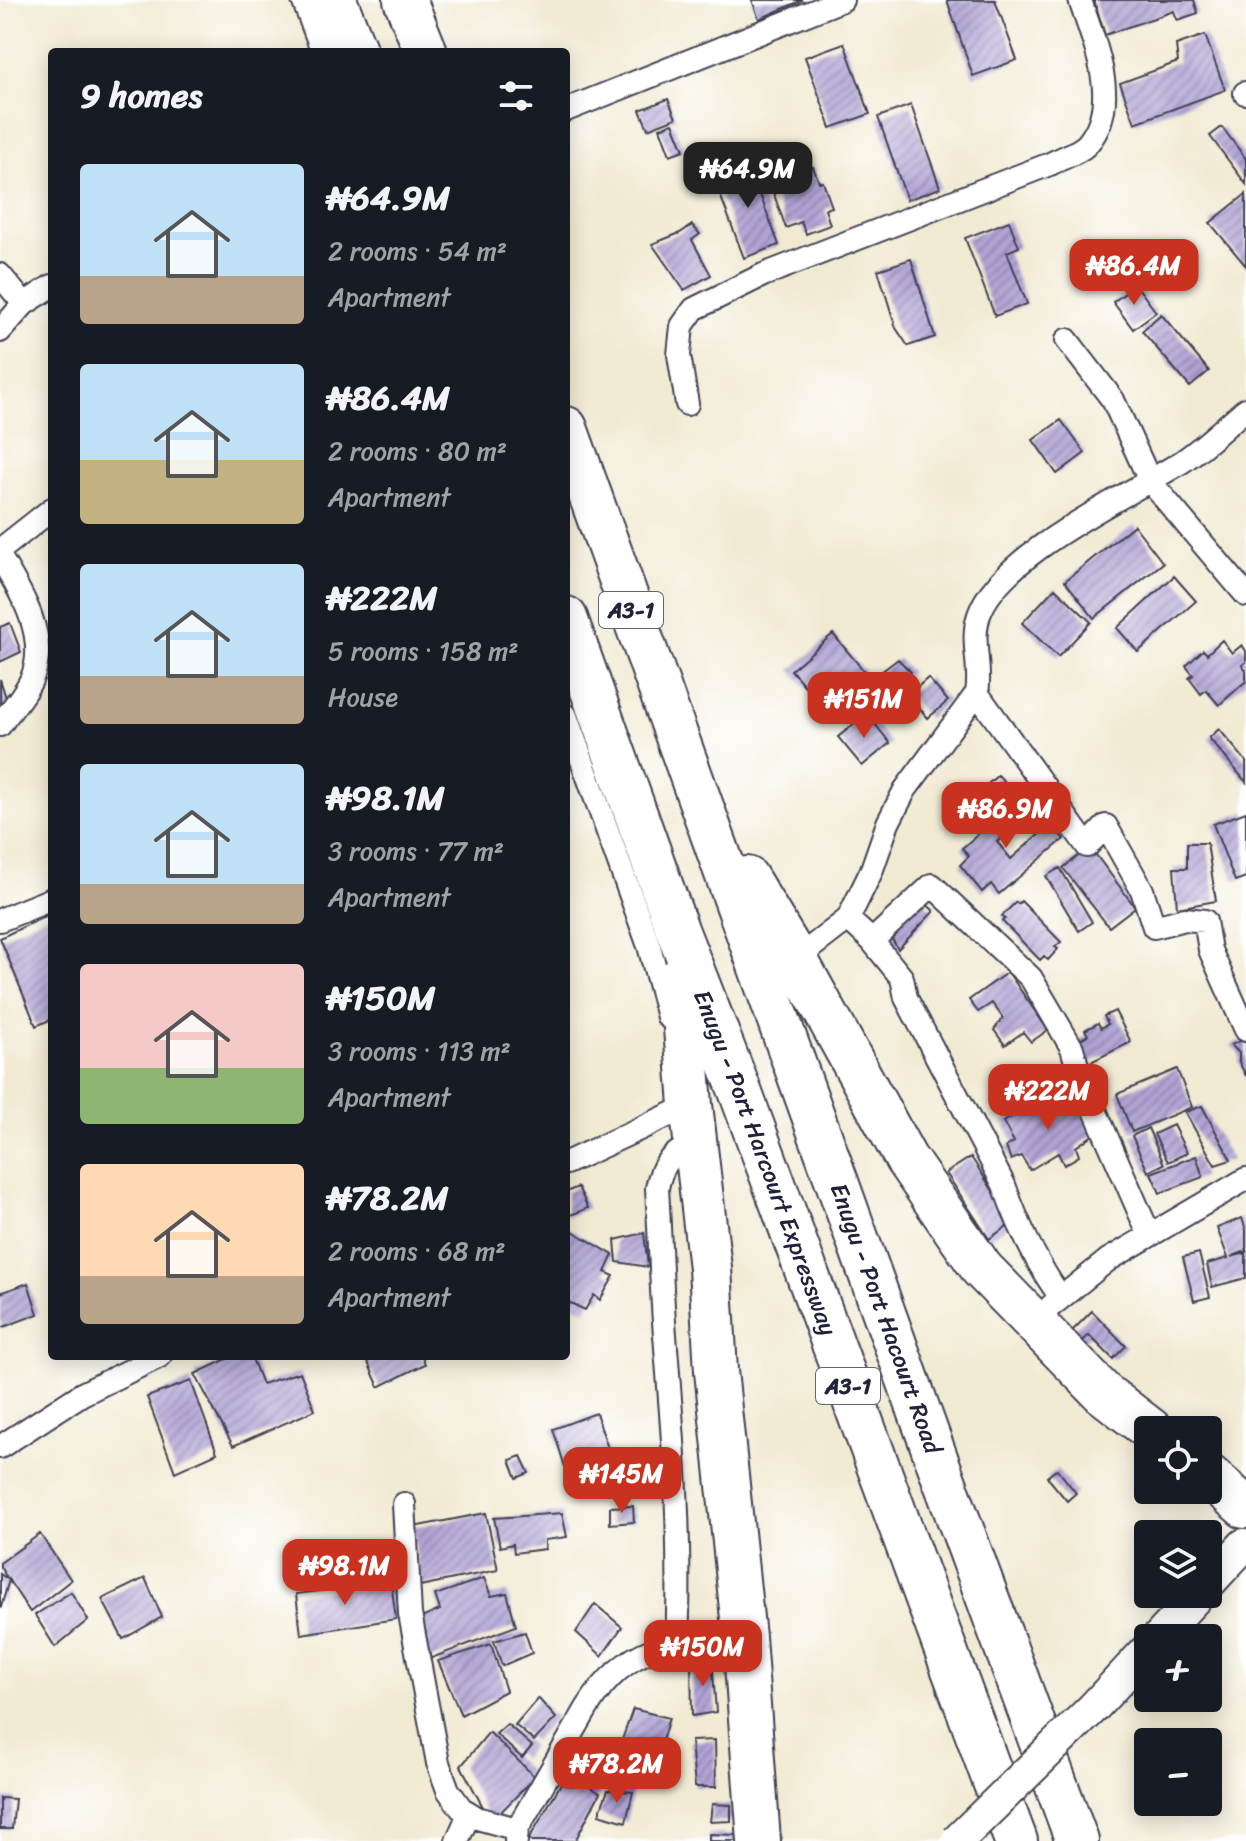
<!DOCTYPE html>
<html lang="en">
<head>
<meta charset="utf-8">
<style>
	body { margin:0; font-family:Sriracha,sans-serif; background:#242831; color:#f1f3f6; height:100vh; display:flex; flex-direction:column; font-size:30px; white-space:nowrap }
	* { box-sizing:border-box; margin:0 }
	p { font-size:26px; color:#9ea1a6 }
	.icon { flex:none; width:44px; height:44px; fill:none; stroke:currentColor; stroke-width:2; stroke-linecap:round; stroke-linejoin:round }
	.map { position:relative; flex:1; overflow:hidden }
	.details { position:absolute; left:48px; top:48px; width:522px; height:1312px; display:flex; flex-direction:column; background:#171b24; border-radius:8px; box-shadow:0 4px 20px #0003 }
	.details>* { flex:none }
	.buttons { position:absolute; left:1134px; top:1416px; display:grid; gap:16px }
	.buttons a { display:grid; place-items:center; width:88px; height:88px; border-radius:8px; background:#171b24; box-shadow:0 4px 20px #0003; font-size:40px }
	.price { position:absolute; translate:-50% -68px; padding:0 18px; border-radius:16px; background:#c8321e; color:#fff; font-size:26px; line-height:52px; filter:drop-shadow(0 2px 4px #0008) }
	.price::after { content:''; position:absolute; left:50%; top:48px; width:24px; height:18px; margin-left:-12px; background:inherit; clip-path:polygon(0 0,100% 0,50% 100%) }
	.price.current { background:#222; color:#fff }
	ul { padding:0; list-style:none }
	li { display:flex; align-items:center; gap:24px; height:200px; padding:0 32px }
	li span { display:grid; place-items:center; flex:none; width:224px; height:160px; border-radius:8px; color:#555 }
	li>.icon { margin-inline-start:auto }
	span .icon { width:96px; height:96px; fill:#fffc; stroke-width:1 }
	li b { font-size:34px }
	h2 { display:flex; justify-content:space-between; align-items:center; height:96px; padding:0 32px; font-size:34px }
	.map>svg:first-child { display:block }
	.building { fill:url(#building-hatch) }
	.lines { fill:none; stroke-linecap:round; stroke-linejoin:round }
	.street-casing { stroke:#414052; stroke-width:26 }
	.secondary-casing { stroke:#414052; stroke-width:36 }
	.highway-casing { stroke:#414052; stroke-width:46 }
	.street { stroke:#fff; stroke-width:22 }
	.secondary { stroke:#fff; stroke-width:32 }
	.highway { stroke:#fff; stroke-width:42 }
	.secondary-bridge-casing { stroke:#414052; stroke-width:36; stroke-linecap:butt }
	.secondary-bridge { stroke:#fff; stroke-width:32 }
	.labels { text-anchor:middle; stroke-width:6; stroke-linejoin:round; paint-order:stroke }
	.shield { fill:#fff; stroke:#646476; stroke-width:2 }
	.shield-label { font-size:22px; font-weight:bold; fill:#22223b }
	.street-label { font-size:24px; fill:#22223b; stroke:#fff }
</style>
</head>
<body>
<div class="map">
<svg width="1246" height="1841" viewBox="0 0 1246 1841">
	<defs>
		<pattern id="building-hatch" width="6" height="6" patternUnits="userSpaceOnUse" patternTransform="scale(2)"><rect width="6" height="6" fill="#b0a3d4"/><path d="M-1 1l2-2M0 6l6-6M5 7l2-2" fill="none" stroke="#8f84ad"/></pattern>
	</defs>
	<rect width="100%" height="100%" fill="#fff"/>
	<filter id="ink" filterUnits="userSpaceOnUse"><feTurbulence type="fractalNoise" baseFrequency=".0125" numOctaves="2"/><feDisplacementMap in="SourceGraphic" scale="16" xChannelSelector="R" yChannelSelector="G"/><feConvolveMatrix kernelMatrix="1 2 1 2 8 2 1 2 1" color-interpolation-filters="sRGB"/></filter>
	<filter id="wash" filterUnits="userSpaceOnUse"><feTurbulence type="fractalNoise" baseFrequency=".006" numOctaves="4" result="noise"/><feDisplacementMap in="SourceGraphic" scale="32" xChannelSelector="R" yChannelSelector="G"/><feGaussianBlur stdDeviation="1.8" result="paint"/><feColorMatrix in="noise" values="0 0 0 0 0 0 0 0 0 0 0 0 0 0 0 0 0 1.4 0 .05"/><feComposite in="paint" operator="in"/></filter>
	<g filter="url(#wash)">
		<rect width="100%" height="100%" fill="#f1ead3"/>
		<g id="blocks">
			<path class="building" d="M752,0H803L759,19Z
				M947,0H995L1017,60L973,76Z
				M1094,0H1194L1198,13L1177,20L1174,11L1105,35Z
				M1205,35L1225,90L1135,123L1120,83L1178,62L1176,45Z
				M844,43L870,114L831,128L805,57Z
				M668,99L676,118L648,129L640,110Z
				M911,105L940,188L907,200L878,117Z
				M673,123L684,150L670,155L660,128Z
				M1222,127L1246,159V184L1210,136Z
				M765,162L770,175L755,181L779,245L744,258L715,181Z
				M813,167L819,182H823L832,207L825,209L830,225L806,234L801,222L786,228L768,178L790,169Z
				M1246,194V266L1210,223Z
				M1009,221L1019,247L1007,252L1027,304L995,316L965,238Z
				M692,225L700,234L692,240L711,275L684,290L652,244L680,233Z
				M911,259L935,337L908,346L896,328L878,270Z
				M1136,285L1156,312L1133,329L1113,302Z
				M1161,314L1209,371L1190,387L1142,331Z
				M1061,420L1085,453L1057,474L1033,440Z
				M1134,525L1163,563L1094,618L1065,581Z
				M1174,576L1196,601L1138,652L1117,628Z
				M1055,588L1091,622L1058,657L1022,623Z
				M10,623L21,652L0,662V627Z
				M833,634L864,671L859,680L825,709L791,670Z
				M1222,640L1232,653L1242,645L1246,651V662L1242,665L1246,670V681L1219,705L1206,690L1201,694L1189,678L1193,675L1186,666L1203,650L1207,654Z
				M898,659L911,672L877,697L876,688L868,682Z
				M928,678L948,701L928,718L908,695Z
				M0,679L9,707L0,711Z
				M867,714L890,743L862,766L838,737Z
				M1219,729L1246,761V782L1209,738Z
				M998,775L1006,784L979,808L971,799Z
				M1023,796L1035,810L997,842L1011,859L1051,824L1064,839L999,894L991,884L982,892L960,865L969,856L962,848Z
				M1246,812V877L1235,881L1213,824Z
				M1187,843H1207L1216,901L1177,908L1174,868H1187Z
				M1090,847L1135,907L1109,927L1063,868Z
				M1060,868L1092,922L1079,931L1046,876Z
				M921,899L934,911L898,949L889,934Z
				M1021,901L1061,942L1055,947L1058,949L1048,960L1044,956L1040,960L1002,921L1005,919L1002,916L1016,902L1018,904Z
				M50,914L52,1019L36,1026L0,938Z
				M1008,972L1048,1030L1031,1042L1023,1032L1005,1045L994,1030L1003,1018L992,1003L978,1012L969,1000Z
				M1115,1011L1131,1042L1089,1063L1078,1041L1088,1035L1085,1030L1098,1023L1101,1028L1108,1024L1104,1016Z
				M1245,1039L1246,1041V1076L1239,1062V1053L1231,1045Z
				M1177,1069L1192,1107L1132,1132L1117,1094Z
				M1058,1091L1067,1109L1080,1103L1097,1132L1076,1147L1079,1156L1064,1165L1058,1153L1030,1170L1021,1156L1011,1160L1006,1147L1014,1142L1003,1122Z
				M1202,1106L1231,1160L1215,1165L1185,1112Z
				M1173,1125L1187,1153L1168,1162L1154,1134Z
				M1148,1128L1164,1164L1148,1172L1132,1136Z
				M1196,1156L1203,1177L1160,1193L1151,1173Z
				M971,1157L1013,1222L989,1239L946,1173Z
				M578,1187L588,1208L566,1217V1192Z
				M1242,1218L1246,1230V1251L1231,1257L1246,1253V1278L1212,1287L1207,1264L1228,1258L1217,1228Z
				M566,1227L613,1255L605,1272L614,1276L600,1300L594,1295L585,1310L566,1301Z
				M644,1233L648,1267L617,1262L615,1240Z
				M1199,1253L1210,1297L1194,1301L1183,1257Z
				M28,1283L38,1314L1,1328L0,1293Z
				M1092,1311L1126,1346L1113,1359L1089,1335L1080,1344L1070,1333Z
				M233,1356H251L262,1384L300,1372L315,1410L233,1446L195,1374Z
				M365,1356H422L425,1364L379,1387Z
				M191,1381L217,1453L175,1472L147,1397Z
				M596,1413L616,1472L573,1492L553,1429Z
				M521,1456L529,1473L517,1478L510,1460Z
				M1057,1469L1076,1493L1067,1501L1047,1477Z
				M633,1506L634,1522L610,1524V1507Z
				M486,1513L498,1570L420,1586L413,1527Z
				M562,1513L567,1537L545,1540V1549L514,1553L513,1544L500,1547L494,1518Z
				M40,1534L71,1580L30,1612L0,1567V1563Z
				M0,1574L9,1580L1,1607L0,1606Z
				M145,1578L162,1617L123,1639L102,1599Z
				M484,1578L491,1596L507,1593L516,1626L429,1659L417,1620L440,1610L435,1595Z
				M391,1582L396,1619L301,1634L296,1594Z
				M71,1592L88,1620L55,1647L35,1615Z
				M595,1604L622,1627L602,1656L576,1632Z
				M525,1632L532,1653L502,1666L494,1641Z
				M491,1644L506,1691L461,1715L438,1661Z
				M712,1658L716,1712L692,1716L691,1662Z
				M538,1698L556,1718L534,1741L515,1725Z
				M633,1709L669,1718L652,1773L614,1762Z
				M507,1724L532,1746L522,1758L496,1734Z
				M489,1732L535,1777L491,1822L461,1766Z
				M715,1740L716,1787H695L691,1741Z
				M567,1773L600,1793L575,1841H532L529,1839Z
				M608,1790L633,1792L626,1822L599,1814Z
				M0,1798L15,1799L12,1829H0Z
				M712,1804L731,1805V1821L710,1822Z
				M709,1834L737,1835L738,1841H709Z"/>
		</g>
	</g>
	<g filter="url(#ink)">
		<use href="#blocks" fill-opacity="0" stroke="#414052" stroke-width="2"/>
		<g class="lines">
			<defs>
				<path id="street" d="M303,0L323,52
					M1245,93H1246
					M566,110L842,0
					M0,275L24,304
					M0,331L24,304L52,286
					M1067,340L1113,400L1150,481L1246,595
					M687,404L679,355L682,326L694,309L763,275L1050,164C1061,158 1081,152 1088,143C1122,102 1094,44 1080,0
					M0,550L52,509
					M0,557C21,592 49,637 32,678C25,695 10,710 0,725
					M977,693L1087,846L1106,826L1142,890L1154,927L1185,919L1205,921L1210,950L1246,1030
					M566,716L649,946L668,1017
					M848,919L872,941L932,885L1031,978L1072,1048L1080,1076L1149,1234
					M0,920L52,899
					M872,941L902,978L906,998L1004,1185C1018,1225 1037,1264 1061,1298
					M796,959L848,919L871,872L888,823L905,790L977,693C982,667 970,641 979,615C999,555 1127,496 1180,463C1203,448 1224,427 1246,409
					M566,1163L691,1105L690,1100
					M1051,1306L1108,1260L1246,1179
					M0,1447L82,1394L160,1356
					M404,1504L410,1614L438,1763L448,1790L461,1808L477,1818L517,1829
					M677,1641C682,1538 673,1437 665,1335C661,1286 660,1237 657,1188C663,1158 673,1157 696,1139
					M457,1841L469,1814
					M516,1841L517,1829L587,1708C628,1642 673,1641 744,1637"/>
				<path id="secondary" d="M1208,1584L1244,1545
					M1158,1638L1199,1594
					M1093,1708L1148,1649"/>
				<g id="highway">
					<path d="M335,0L356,52"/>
					<path d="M405,0L426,52"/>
					<path id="s1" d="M566,428L944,1480L1077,1841"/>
					<path id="s2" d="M566,618L678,932L740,1091L1016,1841"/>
					<path d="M747,878L796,959L906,1159L982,1269L1103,1393L1151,1430"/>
					<path d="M681,977L691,1105L710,1268L716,1371L744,1637L759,1841"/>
					<path d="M1208,1475L1245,1507"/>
				</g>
			</defs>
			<use href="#street" class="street-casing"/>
			<use href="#secondary" class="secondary-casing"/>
			<use href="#highway" class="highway-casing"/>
			<use href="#street" class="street"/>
			<use href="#secondary" class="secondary"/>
			<use href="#highway" class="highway"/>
			<defs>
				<path id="secondary-bridge" d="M957,1841L1093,1708"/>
			</defs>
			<use href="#secondary-bridge" class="secondary-bridge-casing"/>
			<use href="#secondary-bridge" class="secondary-bridge"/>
		</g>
	</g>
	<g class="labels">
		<g class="shield">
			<rect x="599" y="592" width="64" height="36" rx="6"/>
			<rect x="816" y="1368" width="64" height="36" rx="6"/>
		</g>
		<g class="shield-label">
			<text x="631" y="618">A3-1</text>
			<text x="848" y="1394">A3-1</text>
		</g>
		<g class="street-label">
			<text dy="8" stroke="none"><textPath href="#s2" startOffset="580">Enugu - Port Harcourt Expressway</textPath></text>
			<text dy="8" stroke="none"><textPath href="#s1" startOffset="946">Enugu - Port Hacourt Road</textPath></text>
		</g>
	</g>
</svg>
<div class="buttons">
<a><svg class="icon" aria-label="locate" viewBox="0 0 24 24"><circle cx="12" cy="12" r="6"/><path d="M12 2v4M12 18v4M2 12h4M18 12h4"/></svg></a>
<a><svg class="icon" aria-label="layers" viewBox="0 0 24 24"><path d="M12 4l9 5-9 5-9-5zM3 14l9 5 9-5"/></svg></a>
<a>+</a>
<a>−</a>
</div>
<b class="price current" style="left:748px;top:210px">₦64.9M</b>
<b class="price" style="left:1134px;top:307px">₦86.4M</b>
<b class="price" style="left:864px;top:740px">₦151M</b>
<b class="price" style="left:1006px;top:850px">₦86.9M</b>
<b class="price" style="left:1048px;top:1132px">₦222M</b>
<b class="price" style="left:622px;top:1515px">₦145M</b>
<b class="price" style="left:345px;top:1607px">₦98.1M</b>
<b class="price" style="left:703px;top:1688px">₦150M</b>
<b class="price" style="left:617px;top:1805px">₦78.2M</b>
<section class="details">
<h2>9 homes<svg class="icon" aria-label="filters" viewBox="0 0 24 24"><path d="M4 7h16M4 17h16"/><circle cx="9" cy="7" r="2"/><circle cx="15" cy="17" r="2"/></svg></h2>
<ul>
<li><span style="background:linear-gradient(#bfe0f5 70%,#b9a48a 0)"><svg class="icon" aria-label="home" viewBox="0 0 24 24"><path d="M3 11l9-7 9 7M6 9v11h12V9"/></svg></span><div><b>₦64.9M</b><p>2 rooms · 54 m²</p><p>Apartment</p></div></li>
<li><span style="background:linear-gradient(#bfe0f5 60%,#c2b280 0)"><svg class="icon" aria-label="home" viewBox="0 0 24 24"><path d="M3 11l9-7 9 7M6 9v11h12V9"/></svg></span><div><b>₦86.4M</b><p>2 rooms · 80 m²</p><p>Apartment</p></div></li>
<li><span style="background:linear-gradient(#bfe0f5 70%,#b9a48a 0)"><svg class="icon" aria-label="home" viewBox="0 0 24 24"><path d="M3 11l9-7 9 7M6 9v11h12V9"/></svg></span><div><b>₦222M</b><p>5 rooms · 158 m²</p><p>House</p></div></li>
<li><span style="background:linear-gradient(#bfe0f5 75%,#b9a48a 0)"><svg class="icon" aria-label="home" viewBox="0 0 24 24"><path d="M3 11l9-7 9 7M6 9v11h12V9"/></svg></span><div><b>₦98.1M</b><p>3 rooms · 77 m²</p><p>Apartment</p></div></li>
<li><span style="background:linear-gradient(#f6c9c9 65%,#8fb573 0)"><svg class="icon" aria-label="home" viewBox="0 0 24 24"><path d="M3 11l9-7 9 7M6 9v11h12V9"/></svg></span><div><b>₦150M</b><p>3 rooms · 113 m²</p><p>Apartment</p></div></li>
<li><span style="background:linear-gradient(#ffd9b3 70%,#b9a48a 0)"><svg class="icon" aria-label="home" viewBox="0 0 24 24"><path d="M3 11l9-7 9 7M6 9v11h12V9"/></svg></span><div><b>₦78.2M</b><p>2 rooms · 68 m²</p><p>Apartment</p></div></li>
</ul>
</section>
</div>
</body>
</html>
